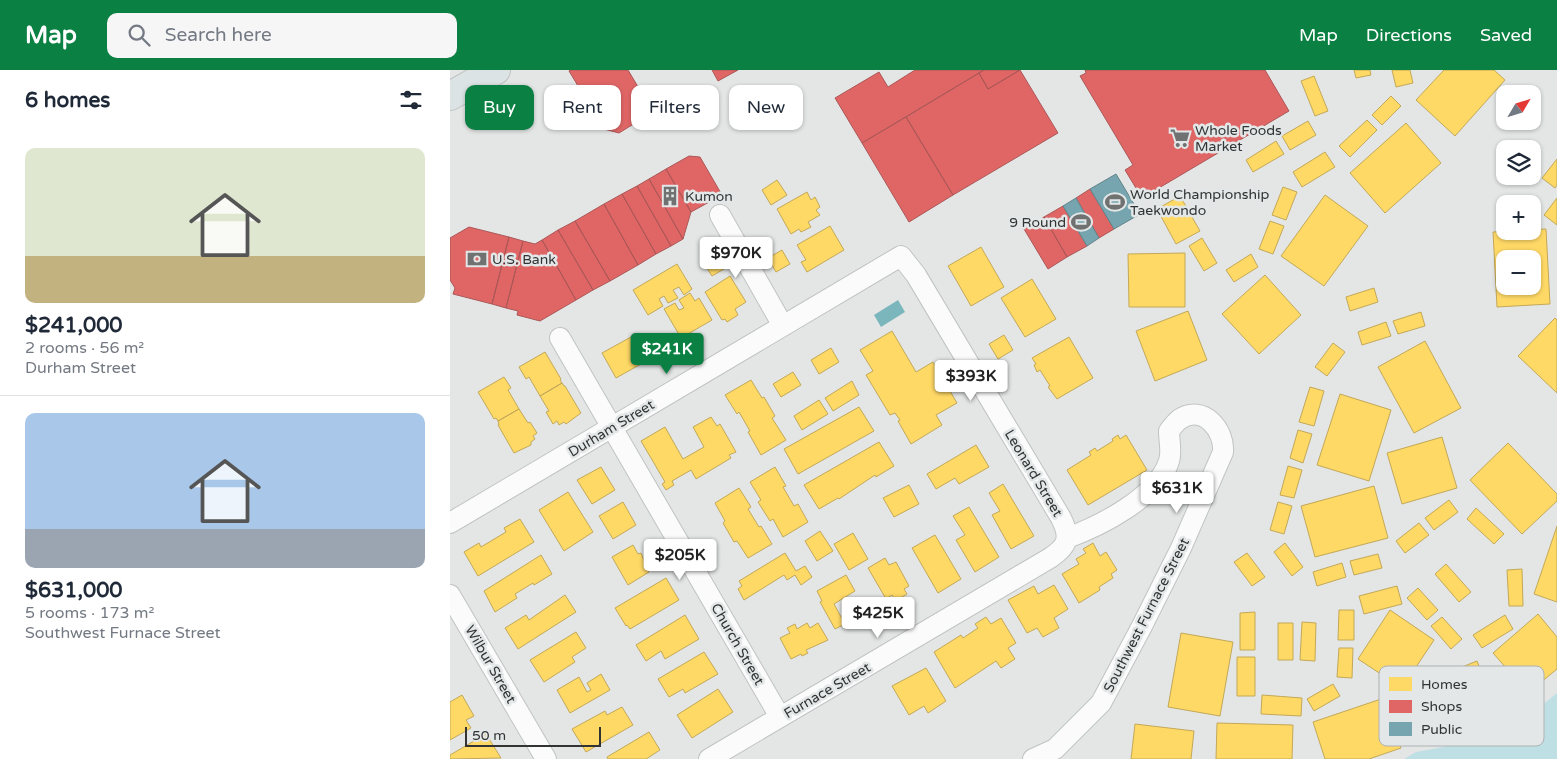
<!DOCTYPE html>
<html lang="en">
<head>
<meta charset="utf-8">
<style>
	body { margin:0; font-family:"Varela Round",sans-serif; background:#f6f6f7; color:#1f2937; height:100vh; display:flex; flex-direction:column; font-size:19px; white-space:nowrap }
	* { box-sizing:border-box; margin:0 }
	p { font-size:16px; color:#747a83 }
	.icon { flex:none; width:28px; height:28px; fill:none; stroke:currentColor; stroke-width:2; stroke-linecap:round; stroke-linejoin:round }
	.map { position:relative; flex:1; overflow:hidden }
	.panel { display:flex; flex-direction:column; background:#fff; width:450px }
	.panel>* { flex:none }
	.banner { position:absolute; left:15px; top:15px; width:475px; height:45px; display:flex; gap:10px }
	.needle { width:32px; rotate:52deg }
	.fabs { position:absolute; left:1046px; top:15px; display:grid; gap:10px }
	.fabs a { display:grid; place-items:center; width:45px; height:45px; border-radius:10px; background:#fff; box-shadow:0 1px 4px #0004; font-size:25px }
	.scale { position:absolute; left:15px; bottom:12px; width:136px; box-sizing:border-box; padding-left:5px; border:2px solid #323434; border-top:0; font-size:14px; line-height:18px; white-space:nowrap; color:#323434; -webkit-text-stroke:4px #e3e7e7; paint-order:stroke }
	.price { position:absolute; translate:-50% -42px; padding:0 11px; border-radius:5px; background:#fff; color:#222; font-size:16px; line-height:32px; filter:drop-shadow(0 1px 2px #0008) }
	.price::after { content:''; position:absolute; left:50%; top:30px; width:15px; height:11px; margin-left:-8px; background:inherit; clip-path:polygon(0 0,100% 0,50% 100%) }
	.price.current { background:#0b8043; color:#fff }
	ul { padding:0; list-style:none }
	li { display:grid; align-content:center; gap:10px; height:265px; padding:0 25px }
	li+li { border-top:1px solid #e0e1e3 }
	li span { display:grid; place-items:center; height:155px; border-radius:10px; color:#555 }
	li>.icon { margin-inline-start:auto }
	span .icon { width:90px; height:90px; fill:#fffc; stroke-width:1 }
	li b { font-size:21px }
	h2 { display:flex; justify-content:space-between; align-items:center; height:60px; padding:0 25px; font-size:21px }
	.pill { padding:0 18px; border-radius:10px; background:#fff; box-shadow:0 1px 4px #0004; font-size:18px; line-height:45px }
	.pill.current { background:#0b8043; color:#fff }
	header { display:flex; align-items:center; gap:30px; box-sizing:border-box; height:70px; padding:0 25px; background:#0b8043; color:#fff }
	header strong { font-size:24px }
	nav { display:flex; gap:28px; margin-inline-start:auto; font-size:18px }
	.search { width:350px; height:45px; background:#f6f6f7; display:flex; align-items:center; gap:12px; box-sizing:border-box; padding:0 18px; border-radius:10px; color:#747a83; font-size:19px }
	main { display:flex; flex:1; min-height:0 }
	.map>svg:first-child { display:block }
	.green { fill:#bee0e5 }
	.water { fill:#7cb6bd }
	.homes { fill:#ffd966; stroke:#c2a857; fill-rule:evenodd }
	.shops { fill:#e06666; stroke:#ac5757 }
	.public { fill:#76a5af; stroke:#62838a }
	.lines { fill:none; stroke-linecap:round; stroke-linejoin:round }
	.minor-casing { stroke:#c1c3c3; stroke-width:22 }
	.primary-casing { stroke:#c1c2c2; stroke-width:30 }
	.minor { stroke:#fbfbfb; stroke-width:20 }
	.primary { stroke:#dce3e4; stroke-width:28 }
	.labels { text-anchor:middle; stroke-width:5; stroke-linejoin:round; paint-order:stroke }
	.poi-label { font-size:14px; fill:#323434; stroke:#e3e7e7; text-anchor:start }
	.street-label { font-size:14px; fill:#323434; stroke:#e3e7e7 }
	.key { fill:#e3e7e7; stroke:#aeb1b1; stroke-width:1 }
	.key-label { font-size:14px; fill:#323434 }
</style>
</head>
<body>
<header>
<strong>Map</strong>
<div class="search"><svg class="icon" aria-label="search" viewBox="0 0 24 24"><circle cx="10" cy="10" r="6"/><path d="M15 15l6 6"/></svg>Search here</div>
<nav><a>Map</a><a>Directions</a><a>Saved</a></nav>
</header>
<main>
<section class="panel">
<h2>6 homes<svg class="icon" aria-label="filters" viewBox="0 0 24 24"><path d="M4 7h16M4 17h16"/><circle cx="9" cy="7" r="2"/><circle cx="15" cy="17" r="2"/></svg></h2>
<ul>
<li><span style="background:linear-gradient(#dfe7d0 70%,#c2b280 0)"><svg class="icon" aria-label="home" viewBox="0 0 24 24"><path d="M3 11l9-7 9 7M6 9v11h12V9"/></svg></span><div><b>$241,000</b><p>2 rooms · 56 m²</p><p>Durham Street</p></div></li>
<li><span style="background:linear-gradient(#a9c7e8 75%,#9aa5b1 0)"><svg class="icon" aria-label="home" viewBox="0 0 24 24"><path d="M3 11l9-7 9 7M6 9v11h12V9"/></svg></span><div><b>$631,000</b><p>5 rooms · 173 m²</p><p>Southwest Furnace Street</p></div></li>
</ul>
</section>
<div class="map">
<svg width="1107" height="689" viewBox="0 0 1107 689">
	<rect width="100%" height="100%" fill="#e4e6e6"/>
	<path class="green" d="M1107,623V689H954L966,682L1037,669L1067,646L1096,632Z"/>
	<path class="water" d="M448,230L455,242L431,257L424,245Z"/>
	<path class="homes" d="M904,0H920L921,5L906,8Z
		M942,0H960L963,13L946,17Z
		M994,0H1044L1055,10L1005,66L966,30Z
		M864,6L878,41L865,46L851,11Z
		M941,26L951,36L932,55L922,45Z
		M917,50L927,60L900,87L889,76Z
		M858,51L866,65L840,80L832,66Z
		M956,53L991,93L935,143L900,103Z
		M826,71L834,84L803,102L796,90Z
		M875,82L885,97L852,117L843,102Z
		M1107,89V115L1105,118L1092,108Z
		M327,110L337,125L321,135L312,120Z
		M833,117L847,122L836,150L822,145Z
		M357,122L361,130L365,127L370,137L366,140L370,145L358,152L361,157L351,162L349,159L341,164L327,139Z
		M875,125L918,156L874,216L831,186Z
		M730,126L750,161L726,174L707,139Z
		M1107,128V155L1094,145Z
		M820,151L834,156L823,184L809,179Z
		M380,156L394,180L357,202L351,192L356,190L347,175Z
		M1096,159L1100,234L1047,237L1043,162ZM1055,189H1082V216H1055Z
		M752,168L767,193L754,201L739,176Z
		M531,177L554,217L521,236L498,196Z
		M332,180L340,194L326,202L318,188Z
		M270,182L279,196L262,206L253,192Z
		M735,183V237H679L678,184Z
		M801,184L808,197L784,212L776,200Z
		M227,194L242,219L234,225L229,217L223,220L228,228L218,233L214,226L209,229L213,236L198,245L183,220Z
		M815,205L851,245L809,284L772,244Z
		M280,206L296,232L285,239L288,245L277,252L275,249L272,250L255,222Z
		M582,209L606,249L575,267L551,228Z
		M924,218L928,232L900,241L896,227Z
		M240,223L245,231L249,228L262,250L231,268L214,239L225,233L229,240L234,238L229,230Z
		M738,241L757,290L705,311L686,261Z
		M971,242L975,256L948,264L943,251Z
		M1105,248L1107,250V323L1068,286Z
		M936,252L941,266L912,275L908,262Z
		M442,261L466,302L483,292L507,333L486,345L492,355L461,374L448,351L450,350L445,343L440,345L416,305L423,301L410,280Z
		M554,265L563,280L548,289L539,274Z
		M181,267L189,280L193,278L200,289L166,308L152,283Z
		M619,267L643,308L607,329L598,317L600,316L590,300L587,302L584,295L586,294L582,288Z
		M975,271L1011,338L964,363L928,297Z
		M883,273L895,282L877,306L865,297Z
		M381,278L389,292L369,304L361,290Z
		M95,282L111,309L110,310L112,313L90,326L79,307L76,309L69,297Z
		M343,302L351,315L331,327L323,314Z
		M54,307L61,318L58,320L69,339L48,351L46,348L44,349L28,322Z
		M301,310L312,328L314,327L325,346L322,348L336,370L311,385L298,362L300,361L289,342L287,344L275,325Z
		M402,311L409,325L383,341L375,328Z
		M112,313L114,316H115L131,343L116,354L114,352L109,355L107,351L103,354L96,342L99,341L90,326Z
		M860,317L874,321L864,356L849,352Z
		M890,324L941,340L919,411L867,395Z
		M369,330L378,344L352,360L344,346Z
		M409,337L424,361L348,404L334,379Z
		M69,339L78,353L80,352L87,363L83,366L85,369L81,372V375L64,383L48,355H49L48,351Z
		M261,347L267,356L270,354L286,382L279,385L281,388L246,409L241,400L222,411L224,415L216,420L212,414L215,412L191,371L215,357L233,389L254,377L243,357Z
		M848,360L862,364L853,393L840,388Z
		M668,365L670,369L676,365L697,400L638,435L617,400L641,385L639,382L645,378L647,381L663,371L662,369Z
		M992,367L1007,418L952,434L937,383Z
		M429,372L444,396L426,407L425,405L389,429L388,428L369,439L354,415Z
		M1058,373L1107,424V431L1072,464L1020,410Z
		M526,375L539,397L509,414L505,408L486,419L477,404Z
		M838,396L852,400L844,428L830,425Z
		M151,397L165,420L142,434L127,410Z
		M325,397L336,416L333,417L344,436L348,434L358,452L333,467L323,449L320,451L308,432L311,430L300,412Z
		M553,414L584,466L561,479L542,445L550,441L539,423Z
		M459,415L469,434L444,447L433,428Z
		M924,416L938,468L865,487L851,436Z
		M289,418L301,437L298,439L309,457L311,456L322,474L298,488L287,471L284,472L273,453L275,451L265,433Z
		M118,422L143,462L114,481L89,440Z
		M999,430L1008,442L984,460L975,448Z
		M173,432L186,455L163,469L149,446Z
		M828,432L842,436L834,464L820,460Z
		M519,437L549,487L525,502L506,470L515,465L503,446Z
		M1026,438L1054,464L1044,474L1017,449Z
		M70,449L84,472L28,506L14,482L29,473L31,477L56,462L54,458Z
		M969,453L979,465L955,483L946,471Z
		M1107,456V532L1084,524Z
		M370,461L383,481L367,491L355,471Z
		M403,463L418,489L399,500L384,474Z
		M485,465L511,509L488,523L462,478Z
		M643,473L650,486L656,482L667,500L661,504L663,508L649,517L650,520L629,533L612,504L629,494L626,489L636,483L633,479Z
		M835,473L853,497L842,506L824,482Z
		M183,475L188,484L191,483L199,502L178,515L162,487Z
		M335,483L346,501L355,496L362,507L351,515L345,505L337,510L334,505L294,530L288,519L292,516L289,511Z
		M797,483L815,507L802,516L784,492Z
		M928,484L932,498L904,505L900,491Z
		M91,485L102,504L84,515L83,513L65,524L67,528L45,542L34,521Z
		M435,488L439,495L446,492L459,516L454,519L457,524L445,531L442,525L436,529L418,498Z
		M892,493L896,507L867,516L863,502Z
		M996,494L1021,522L1009,532L985,504Z
		M1072,499L1073,536H1059L1057,500Z
		M396,505L405,521L384,534L395,554L385,559L370,532L372,531L367,521Z
		M216,508L229,530L180,559L177,555L176,556L165,538Z
		M604,515L618,539L604,548L609,558L593,567L587,558L577,563L558,530L584,516L588,524Z
		M947,516L952,534L914,544L909,526Z
		M968,518L988,540L977,550L957,528Z
		M115,525L126,542L68,579L55,558L76,545L79,550Z
		M889,540H904V570H888Z
		M940,540L984,570L952,618L908,589Z
		M805,542V580H790V543Z
		M1088,544L1107,567V599L1078,623L1043,583Z
		M235,545L249,569L215,589L211,581L196,591L186,575Z
		M1055,545L1063,559L1032,578L1023,565Z
		M536,547L541,554L551,548L566,573L558,578L565,589L551,598L546,591L505,618L484,582L511,565L513,568L528,558L525,554Z
		M992,547L1012,569L1001,579L981,556Z
		M852,552L866,553L865,591L850,590Z
		M357,553L360,558L368,553L378,570L356,580L358,583L352,586L351,584L341,589L330,568L340,563L337,558L345,554L347,559Z
		M828,553H843V590H828Z
		M126,562L136,578L122,587L125,592L94,612L80,590Z
		M731,563L783,572L770,646L718,637Z
		M889,578H903L902,608L887,607Z
		M254,582L268,604L235,623L233,619L219,627L208,609Z
		M787,587H805V626H787Z
		M1027,591L1047,640L977,668L957,619Z
		M476,598L496,631L478,643L474,636L459,645L442,616Z
		M151,604L160,620L120,643L107,620L129,607L137,622L141,620L137,613Z
		M883,614L890,626L864,641L857,629Z
		M268,619L283,642L242,668L227,645Z
		M12,625L24,646L16,650L21,658L0,670V632Z
		M812,625L852,628L851,646L811,644Z
		M934,628L951,678L919,689H875L863,652Z
		M172,637L183,655L136,682L122,659L155,641L157,645Z
		M767,653L843,655L842,689H766Z
		M685,654L744,661L741,689H681Z
		M199,662L210,680L196,689H158L157,687Z
		M36,664L51,688L0,689V685Z"/>
	<path class="shops" d="M120,0H178L203,42L169,63L154,59L119,1Z
		M262,0H288L268,11Z
		M465,0H534L412,73L385,28L429,2L438,17Z
		M534,0H570L538,19L529,3Z
		M570,0L608,63L503,125L456,47L529,3L538,19Z
		M635,0H815L839,41L692,128L675,100L683,95L630,6L636,3Z
		M456,47L503,125L459,152L412,73Z
		M239,86L250,87L272,125L241,142L216,99Z
		M216,99L241,142L233,169L199,109Z
		M199,109L233,169L221,176L187,116Z
		M187,116L221,176L206,184L172,124Z
		M640,119L664,159L649,168L626,128Z
		M172,124L206,184L188,195L154,134Z
		M154,134L188,195L160,211L125,151Z
		M613,136L637,176L617,187L594,147Z
		M594,147L617,187L598,199L574,159Z
		M125,151L160,211L143,220L108,160Z
		M19,157L59,167L42,234L3,224L5,218L0,210V168Z
		M108,160L143,220L126,230L92,170Z
		M59,167L73,171L56,238L42,234Z
		M92,170L126,230L90,251L67,245L68,241L56,238L73,171L85,174Z"/>
	<path class="public" d="M666,104L690,144L664,159L640,119Z
		M626,128L649,168L637,176L613,136Z"/>
	<g class="lines">
		<defs>
			<path id="minor" d="M270,145L333,256
				M110,268L330,647
				M0,453L451,186L466,205L611,448C621,468 618,476 600,488L259,689
				M0,525L96,689
				M583,689L605,679L651,633L692,556L731,478L773,382C775,360 753,334 730,349C726,352 722,357 719,361C719,370 722,382 719,391C708,427 650,456 617,468"/>
			<path id="primary" d="M0,26L46,0"/>
		</defs>
		<use href="#minor" class="minor-casing"/>
		<use href="#primary" class="primary-casing"/>
		<use href="#minor" class="minor"/>
		<use href="#primary" class="primary"/>
	</g>
	<defs>
		<symbol id="supermarket-bare" viewBox="-9 -9 18 18"><path d="M-6-5.5h2.5l.6 2H6L4.5 2H-2.5L-4.4-4H-6ZM-1.5 3.2a1.3 1.3 0 1 0 .1 0ZM3 3.2a1.3 1.3 0 1 0 .1 0Z" fill="#707272" stroke="#e3e7e7" stroke-width="2.5" paint-order="stroke"/></symbol>
		<symbol id="building-bare" viewBox="-9 -9 18 18"><path d="M-4-6H4V6H1V3H-1V6H-4ZM-2.5-4.3h1.7v1.8h-1.7ZM.8-4.3h1.7v1.8H.8ZM-2.5-1h1.7V.8h-1.7ZM.8-1h1.7V.8H.8Z" fill="#707272" stroke="#e3e7e7" stroke-width="2.5" paint-order="stroke"/></symbol>
		<symbol id="stadium-bare" viewBox="-9 -9 18 18"><path d="M0-5a6.5 5 0 1 0 0 10a6.5 5 0 1 0 0-10ZM-3.5-1.8h7v3.6h-7Z" fill="#707272" stroke="#e3e7e7" stroke-width="2.5" paint-order="stroke"/></symbol>
		<symbol id="bank-bare" viewBox="-9 -9 18 18"><path d="M-6-4H6V4H-6ZM0-2.3a2.3 2.3 0 1 0 0 4.6a2.3 2.3 0 1 0 0-4.6Z" fill="#707272" stroke="#e3e7e7" stroke-width="2.5" paint-order="stroke"/></symbol>
	</defs>
	<g fill-rule="evenodd">
		<use href="#supermarket-bare" x="716" y="54" width="28" height="28"/>
		<use href="#building-bare" x="206" y="112" width="28" height="28"/>
		<use href="#stadium-bare" x="651" y="118" width="28" height="28"/>
		<use href="#stadium-bare" x="617" y="138" width="28" height="28"/>
		<use href="#bank-bare" x="13" y="175" width="28" height="28"/>
	</g>
	<g class="labels">
		<g class="poi-label">
			<text x="745" y="65">Whole Foods<tspan x="745" dy="16">Market</tspan></text>
			<text x="680" y="129">World Championship<tspan x="680" dy="16">Taekwondo</tspan></text>
			<text x="235" y="131">Kumon</text>
			<text x="616" y="157" text-anchor="end">9 Round</text>
			<text x="42" y="194">U.S. Bank</text>
		</g>
		<g class="street-label">
			<text transform="translate(161 358) rotate(-31)" y="5">Durham Street</text>
			<text transform="translate(584 403) rotate(59)" y="5">Leonard Street</text>
			<text transform="translate(696 545) rotate(-63)" y="5">Southwest Furnace Street</text>
			<text transform="translate(288 574) rotate(60)" y="5">Church Street</text>
			<text transform="translate(41 594) rotate(60)" y="5">Wilbur Street</text>
			<text transform="translate(377 620) rotate(-30)" y="5">Furnace Street</text>
		</g>
	</g>
	<rect x="929" y="596" width="165" height="80" rx="8" class="key"/>
	<rect x="939" y="607" width="23" height="14" fill="#ffd966"/>
	<rect x="939" y="630" width="23" height="13" fill="#e06666"/>
	<rect x="939" y="652" width="23" height="14" fill="#76a5af"/>
	<g class="key-label">
		<text x="971" y="619">Homes</text>
		<text x="971" y="641">Shops</text>
		<text x="971" y="664">Public</text>
	</g>
</svg>
<div class="fabs">
<a><svg class="needle" viewBox="-14 -14 28 28"><path d="M0-13l5 13h-10z" fill="#e53935"/><path d="M0 13l5-13h-10z" fill="#747a83"/></svg></a>
<a><svg class="icon" aria-label="layers" viewBox="0 0 24 24"><path d="M12 4l9 5-9 5-9-5zM3 14l9 5 9-5"/></svg></a>
<a>+</a>
<a>−</a>
</div>
<div class="scale">50 m</div>
<b class="price" style="left:286px;top:209px">$970K</b>
<b class="price current" style="left:217px;top:305px">$241K</b>
<b class="price" style="left:521px;top:332px">$393K</b>
<b class="price" style="left:727px;top:444px">$631K</b>
<b class="price" style="left:230px;top:511px">$205K</b>
<b class="price" style="left:428px;top:569px">$425K</b>
<div class="banner">
<a class="pill current">Buy</a>
<a class="pill">Rent</a>
<a class="pill">Filters</a>
<a class="pill">New</a>
</div>
</div>
</main>
</body>
</html>
